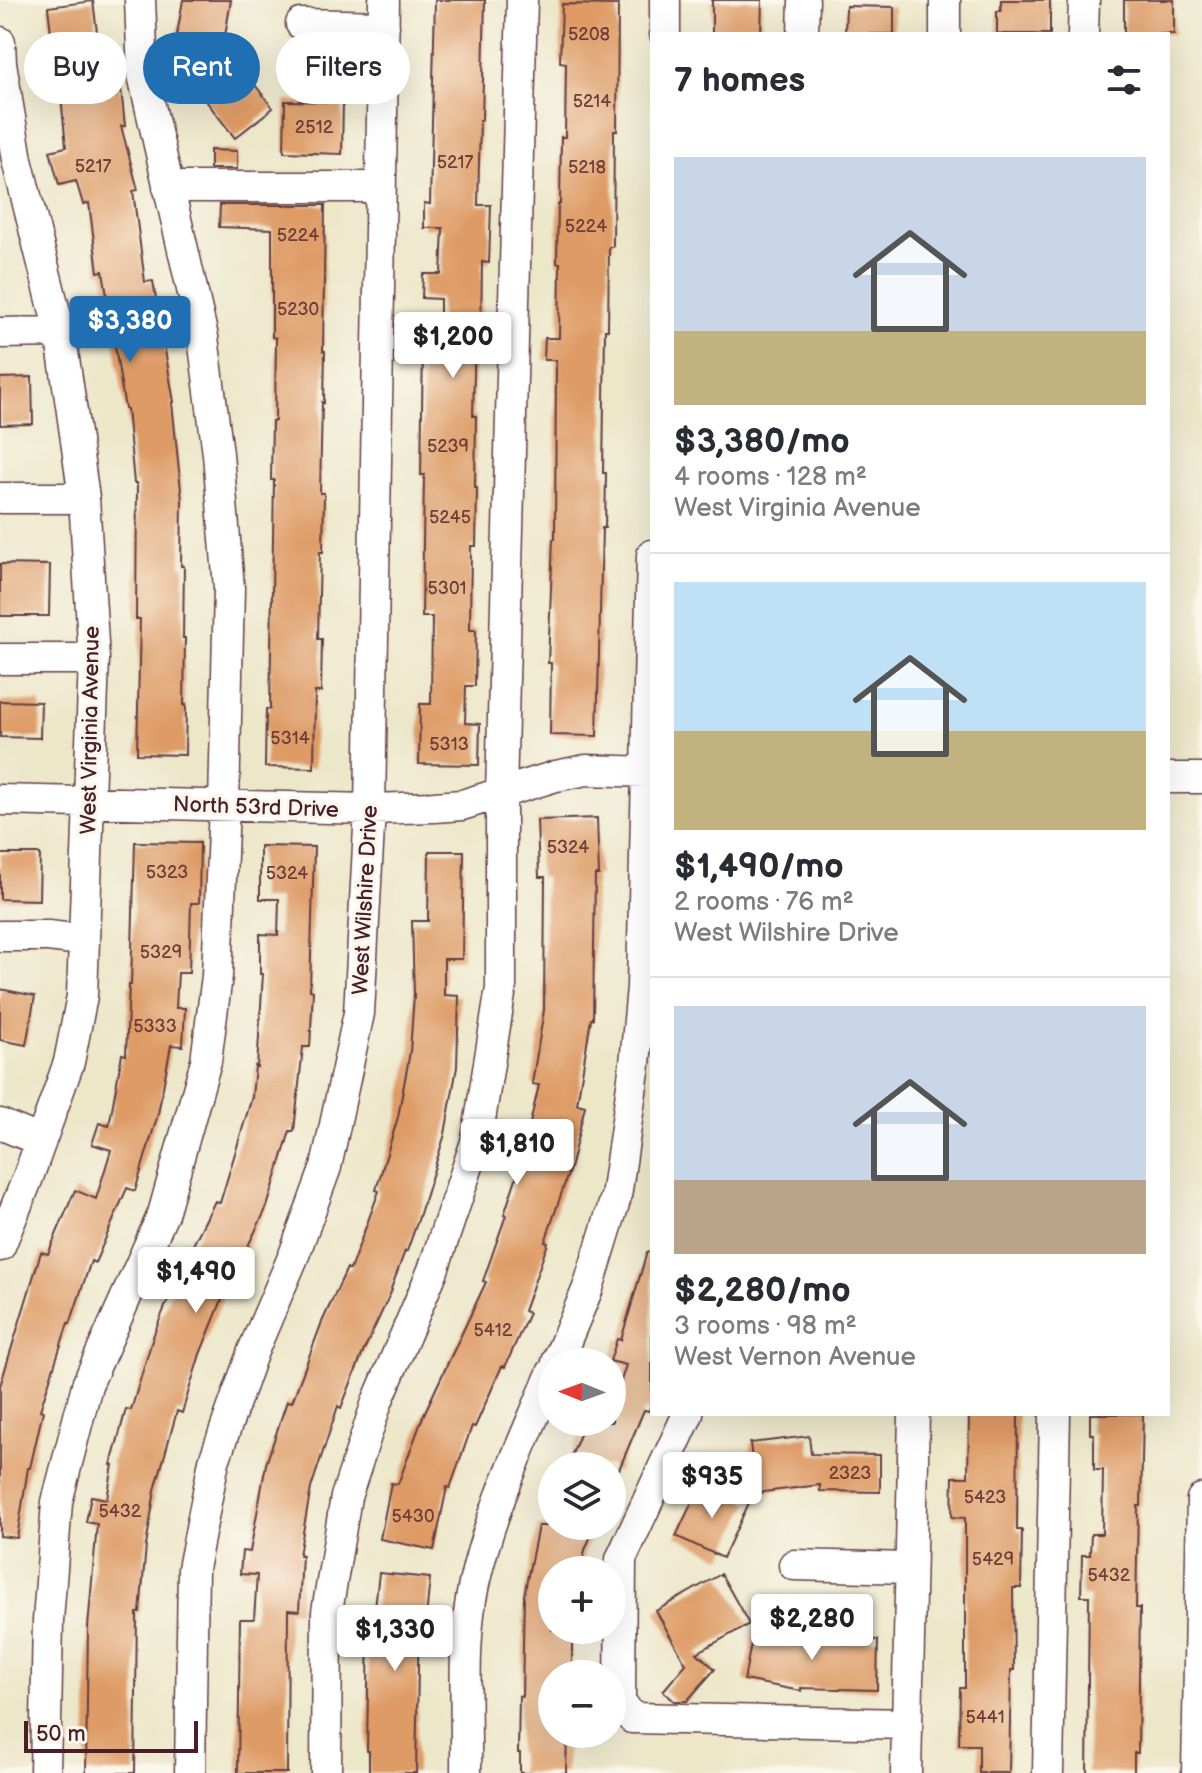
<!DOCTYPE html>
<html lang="en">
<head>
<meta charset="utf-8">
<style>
	body { margin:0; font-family:"Balsamiq Sans",sans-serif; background:#f2f2f3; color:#2b2b33; height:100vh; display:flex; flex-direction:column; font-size:30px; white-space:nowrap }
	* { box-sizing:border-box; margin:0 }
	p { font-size:26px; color:#7c7c81 }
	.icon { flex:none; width:44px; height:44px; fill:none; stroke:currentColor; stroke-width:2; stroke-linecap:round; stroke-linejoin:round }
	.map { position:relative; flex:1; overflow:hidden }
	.panel { position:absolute; left:650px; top:32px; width:520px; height:1384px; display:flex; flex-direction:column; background:#fff; border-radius:0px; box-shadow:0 8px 32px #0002 }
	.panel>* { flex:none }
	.top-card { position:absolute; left:24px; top:32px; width:506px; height:72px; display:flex; gap:16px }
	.needle { width:52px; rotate:271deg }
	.controls { position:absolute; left:538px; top:1348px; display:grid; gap:16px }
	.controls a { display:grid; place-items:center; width:88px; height:88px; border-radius:50%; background:#fff; box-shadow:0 8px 32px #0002; font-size:40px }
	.scale { position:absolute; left:24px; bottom:20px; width:174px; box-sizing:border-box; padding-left:8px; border:4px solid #4a1f2b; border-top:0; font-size:22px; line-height:28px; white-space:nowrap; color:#4a1f2b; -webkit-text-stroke:6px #fbf7ec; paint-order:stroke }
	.price { position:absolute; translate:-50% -68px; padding:0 18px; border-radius:8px; background:#fff; color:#222; font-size:26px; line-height:52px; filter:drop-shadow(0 2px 4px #0008) }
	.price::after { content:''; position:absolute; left:50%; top:48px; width:24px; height:18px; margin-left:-12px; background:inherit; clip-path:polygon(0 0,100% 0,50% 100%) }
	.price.on { background:#1f6fb2; color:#fff }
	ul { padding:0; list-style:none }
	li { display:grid; align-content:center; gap:16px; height:424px; padding:0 24px }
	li+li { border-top:2px solid #e1e1e2 }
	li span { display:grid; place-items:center; height:248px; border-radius:0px; color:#555 }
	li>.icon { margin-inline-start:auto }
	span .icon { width:144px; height:144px; fill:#fffc; stroke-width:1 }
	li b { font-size:34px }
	h2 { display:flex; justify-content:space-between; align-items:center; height:96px; padding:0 24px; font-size:34px }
	.tag { padding:0 28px; border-radius:36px; background:#fff; box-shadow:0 8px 32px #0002; font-size:28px; line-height:72px }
	.tag.on { background:#1f6fb2; color:#fff }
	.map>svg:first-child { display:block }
	.building { fill:#de9b66 }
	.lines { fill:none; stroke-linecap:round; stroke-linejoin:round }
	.minor-casing { stroke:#623d43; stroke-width:33 }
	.minor { stroke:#fff; stroke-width:30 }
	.labels { text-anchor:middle; stroke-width:7; stroke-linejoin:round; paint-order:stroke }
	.number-label { font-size:18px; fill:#6f3e3a }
	.street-label { font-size:22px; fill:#4a1f2b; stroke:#fbf7ec }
</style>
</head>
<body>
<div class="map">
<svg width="1202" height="1773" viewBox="0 0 1202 1773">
	<rect width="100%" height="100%" fill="#fbf7ec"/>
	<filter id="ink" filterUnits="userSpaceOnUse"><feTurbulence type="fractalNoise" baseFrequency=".0125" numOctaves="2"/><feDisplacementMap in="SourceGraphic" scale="16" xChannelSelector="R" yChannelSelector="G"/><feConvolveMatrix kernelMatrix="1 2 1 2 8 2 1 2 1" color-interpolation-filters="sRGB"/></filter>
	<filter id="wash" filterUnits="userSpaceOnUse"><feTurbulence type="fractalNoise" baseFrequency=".006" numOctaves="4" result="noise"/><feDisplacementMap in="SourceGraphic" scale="32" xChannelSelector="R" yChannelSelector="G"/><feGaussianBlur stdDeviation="1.8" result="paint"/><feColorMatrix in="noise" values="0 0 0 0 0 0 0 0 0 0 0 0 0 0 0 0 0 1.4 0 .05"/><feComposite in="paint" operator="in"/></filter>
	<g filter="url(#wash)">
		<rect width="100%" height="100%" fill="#ede7ca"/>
		<g id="blocks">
			<path class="building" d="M183,0H231L222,54L175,46Z
				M435,0H485L482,120H480L478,205H491L489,263L482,262L481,331H475L473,416H476L475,488H477L476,546H471L470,630H476L475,686H466L465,723L480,724L479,765L419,764L420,704H431L432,617H422L424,475H421L423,344H440V299L422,298L423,274H441L443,228H424V203L430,204Z
				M712,0H762L761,34H712Z
				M1001,0H1050V34H997V11H1001Z
				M1124,0H1174V34H1124Z
				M93,1L102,71L119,69L125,126H121L138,190L133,191L145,282L153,281L174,402H172L182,500L181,566H184L183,638H185L184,705H186L185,755L137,754L140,619H136L137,483H134L127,409H125L103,271L98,272L89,203L83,204L76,181L59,185L50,151L66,147L58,66L55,67L48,7Z
				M562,4L618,5L617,131H614L613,247H609L608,330H605L603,473H606L605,528H602L597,736L550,735L551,663H548L553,539H555L556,360H544L545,338H559L560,263H557L558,204H560L561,137H565L566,63L560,62Z
				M846,6L894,7V34H845Z
				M234,58L273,108L235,138L196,88Z
				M285,101L343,102L342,154L284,152Z
				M210,150L237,151V169H210Z
				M220,205H325L323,351H325L324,403L322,402L320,493H324L323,552H320L318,639H322L321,692H315L314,768L265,767L266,709H270L274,480H271L272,421H275L276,338L272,337V229L219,227Z
				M32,377L33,424L0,425V378Z
				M0,564L50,565L49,616H0Z
				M0,701L41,702L40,738L0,737Z
				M597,818L599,875H595L593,1019H591L577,1104L585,1106L571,1165L545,1242L548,1243L524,1311L529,1313L505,1367L502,1366L475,1427L472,1426L450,1488L447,1487L434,1550L380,1539L391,1483L398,1484L424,1414L486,1282L483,1281L506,1215H504L520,1166L539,1085L532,1084L544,1010L545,877H539L537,820Z
				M135,842L200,843L199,903H191L189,973H178L176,1008H185L183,1046L171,1045L158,1114L135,1191L127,1188L95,1263L91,1261L70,1324L68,1323L40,1410L43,1411L30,1468H28L17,1538L0,1536V1386L41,1252L48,1254L75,1190L96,1199L111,1150L92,1144L99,1123L109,1126L122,1054L126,1055L129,985H131Z
				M260,846L314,847L310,990L313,991L310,1047H303L294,1131H290L267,1207L234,1275H232L200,1354L182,1413L177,1411L155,1490L146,1546L140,1613H137L135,1773H86L88,1627L97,1524L86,1522L91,1496L107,1499L113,1465H111L126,1409L131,1410L154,1334L173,1287L191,1294L205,1261L189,1253L215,1201L220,1203L252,1097L255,1066L257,1067L263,974H260V934L278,935L279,899H260Z
				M429,851H464L462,959H444V995L459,996L457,1067L445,1134L418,1220L407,1251H405L391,1289L392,1290L364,1350L341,1408L338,1406L311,1488L299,1555H302L299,1611L288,1610L287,1773H238L240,1619H254L257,1575L240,1574L242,1551L250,1552L266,1464L287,1401L292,1402L322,1322L347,1268L350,1270L379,1191L376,1190L398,1117L410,1052L414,994L412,921H428Z
				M0,854H40L39,900L0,899Z
				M0,989L35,996L26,1045L0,1040Z
				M647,1252H652V1400L649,1411L644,1410L618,1472L612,1470V1466H602L572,1454L585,1422H612V1409L626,1365L610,1361L617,1339L621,1340Z
				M969,1414H1018L1017,1530H1022L1021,1588H1013L1014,1670H1011L1009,1773H979V1745H959L960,1688H965V1518L952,1517L953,1477H968Z
				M1090,1414H1143L1141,1506H1138L1136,1608H1140L1138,1753H1134V1773H1087L1089,1596H1081L1082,1555H1090L1091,1534H1102L1103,1470H1094V1434H1090Z
				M809,1436L811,1454L880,1455V1492L820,1491V1485L756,1493L750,1443Z
				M702,1481L749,1503L723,1558L676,1536Z
				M538,1526H595L585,1550L581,1570H552V1630H572V1674H552V1734H567L566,1773H520V1753H518L519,1696L522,1697L524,1595Z
				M379,1573L430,1578L426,1617L419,1616L416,1773H369V1751H367L369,1624H373Z
				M721,1574L749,1624L697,1653L715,1669L687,1701H674L663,1691L686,1664L656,1611Z
				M754,1628L806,1639L878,1640L877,1690L801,1688V1691L744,1680Z"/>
		</g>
	</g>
	<g filter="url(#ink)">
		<use href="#blocks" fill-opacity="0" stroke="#623d43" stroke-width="2"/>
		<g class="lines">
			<defs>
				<path id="minor" d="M301,24L384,26
					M665,34V0
					M803,34L804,0
					M945,34V0
					M1083,34L1084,0
					M0,42L1,63L17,160L60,332L72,412L84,498L94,659L82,996L69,1062L27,1180L0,1246
					M168,187H380
					M0,333L60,332
					M0,498H84
					M0,659H94
					M1168,778H1202
					M0,800L370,809L434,807L462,805L556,776L586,770L652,772
					M0,936H48L82,940
					M0,1124L41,1141
					M557,1362L588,1288L616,1197L635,1064L642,987L652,555
					M688,1414L621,1559L620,1701L632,1718L907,1724
					M794,1565L909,1568
					M45,1773L48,1621L57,1502L87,1385L163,1214L206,1061L217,976L224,805L229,588L218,454L203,337L143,75L140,0
					M190,1773L193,1569L214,1461L253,1351L294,1255L326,1167L359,1013L370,809L384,0
					M326,1773L327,1612L346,1497L377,1402L433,1270L477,1139L501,988V793L522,0
					M466,1773C467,1714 461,1641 474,1584C490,1511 523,1443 552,1373
					M906,1773L914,1414
					M1048,1773L1055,1414
					M1197,1773L1202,1499"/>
			</defs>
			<use href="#minor" class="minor-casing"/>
			<use href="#minor" class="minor"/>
		</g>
	</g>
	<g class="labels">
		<g class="number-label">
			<text x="589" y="40">5208</text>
			<text x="592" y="107">5214</text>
			<text x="314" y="133">2512</text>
			<text x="455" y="168">5217</text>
			<text x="93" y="172">5217</text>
			<text x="587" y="173">5218</text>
			<text x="586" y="232">5224</text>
			<text x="298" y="241">5224</text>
			<text x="298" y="315">5230</text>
			<text x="448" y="452">5239</text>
			<text x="450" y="523">5245</text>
			<text x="447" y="594">5301</text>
			<text x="290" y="744">5314</text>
			<text x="449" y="750">5313</text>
			<text x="568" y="853">5324</text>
			<text x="167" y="878">5323</text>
			<text x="287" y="879">5324</text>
			<text x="161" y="958">5329</text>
			<text x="155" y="1032">5333</text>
			<text x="493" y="1336">5412</text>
			<text x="850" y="1479">2323</text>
			<text x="985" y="1503">5423</text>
			<text x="120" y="1517">5432</text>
			<text x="413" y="1522">5430</text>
			<text x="993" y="1565">5429</text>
			<text x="1109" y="1581">5432</text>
			<text x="985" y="1723">5441</text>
		</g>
		<g class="street-label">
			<text transform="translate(89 730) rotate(-89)" y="8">West Virginia Avenue</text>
			<text transform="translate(256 806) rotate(2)" y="8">North 53rd Drive</text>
			<text transform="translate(364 900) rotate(-87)" y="8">West Wilshire Drive</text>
		</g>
	</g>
</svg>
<div class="controls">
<a><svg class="needle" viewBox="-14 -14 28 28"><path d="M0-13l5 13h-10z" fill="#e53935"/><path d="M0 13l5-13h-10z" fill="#7c7c81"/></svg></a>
<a><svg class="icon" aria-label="layers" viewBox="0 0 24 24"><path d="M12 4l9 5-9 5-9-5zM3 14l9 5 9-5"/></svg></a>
<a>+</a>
<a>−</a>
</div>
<div class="scale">50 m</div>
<b class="price on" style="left:130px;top:364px">$3,380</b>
<b class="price" style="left:453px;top:380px">$1,200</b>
<b class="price" style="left:517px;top:1187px">$1,810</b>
<b class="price" style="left:196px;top:1315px">$1,490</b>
<b class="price" style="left:712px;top:1520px">$935</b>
<b class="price" style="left:812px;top:1662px">$2,280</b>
<b class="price" style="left:395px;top:1673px">$1,330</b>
<div class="top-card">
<a class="tag">Buy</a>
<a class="tag on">Rent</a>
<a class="tag">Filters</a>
</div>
<section class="panel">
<h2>7 homes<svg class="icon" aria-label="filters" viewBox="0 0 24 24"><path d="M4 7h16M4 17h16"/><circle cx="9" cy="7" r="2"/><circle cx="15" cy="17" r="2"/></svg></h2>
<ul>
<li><span style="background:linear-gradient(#c9d6e8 70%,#c2b280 0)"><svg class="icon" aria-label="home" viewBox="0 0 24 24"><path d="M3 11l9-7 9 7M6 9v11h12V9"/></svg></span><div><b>$3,380/mo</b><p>4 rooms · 128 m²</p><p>West Virginia Avenue</p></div></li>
<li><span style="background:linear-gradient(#bfe0f5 60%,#c2b280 0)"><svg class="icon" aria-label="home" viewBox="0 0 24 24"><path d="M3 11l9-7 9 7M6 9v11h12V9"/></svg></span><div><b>$1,490/mo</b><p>2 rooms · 76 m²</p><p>West Wilshire Drive</p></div></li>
<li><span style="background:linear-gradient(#c9d6e8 70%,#b9a48a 0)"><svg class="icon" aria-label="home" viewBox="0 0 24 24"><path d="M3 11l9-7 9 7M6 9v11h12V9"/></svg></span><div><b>$2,280/mo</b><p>3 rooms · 98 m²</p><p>West Vernon Avenue</p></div></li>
</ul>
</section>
</div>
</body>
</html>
